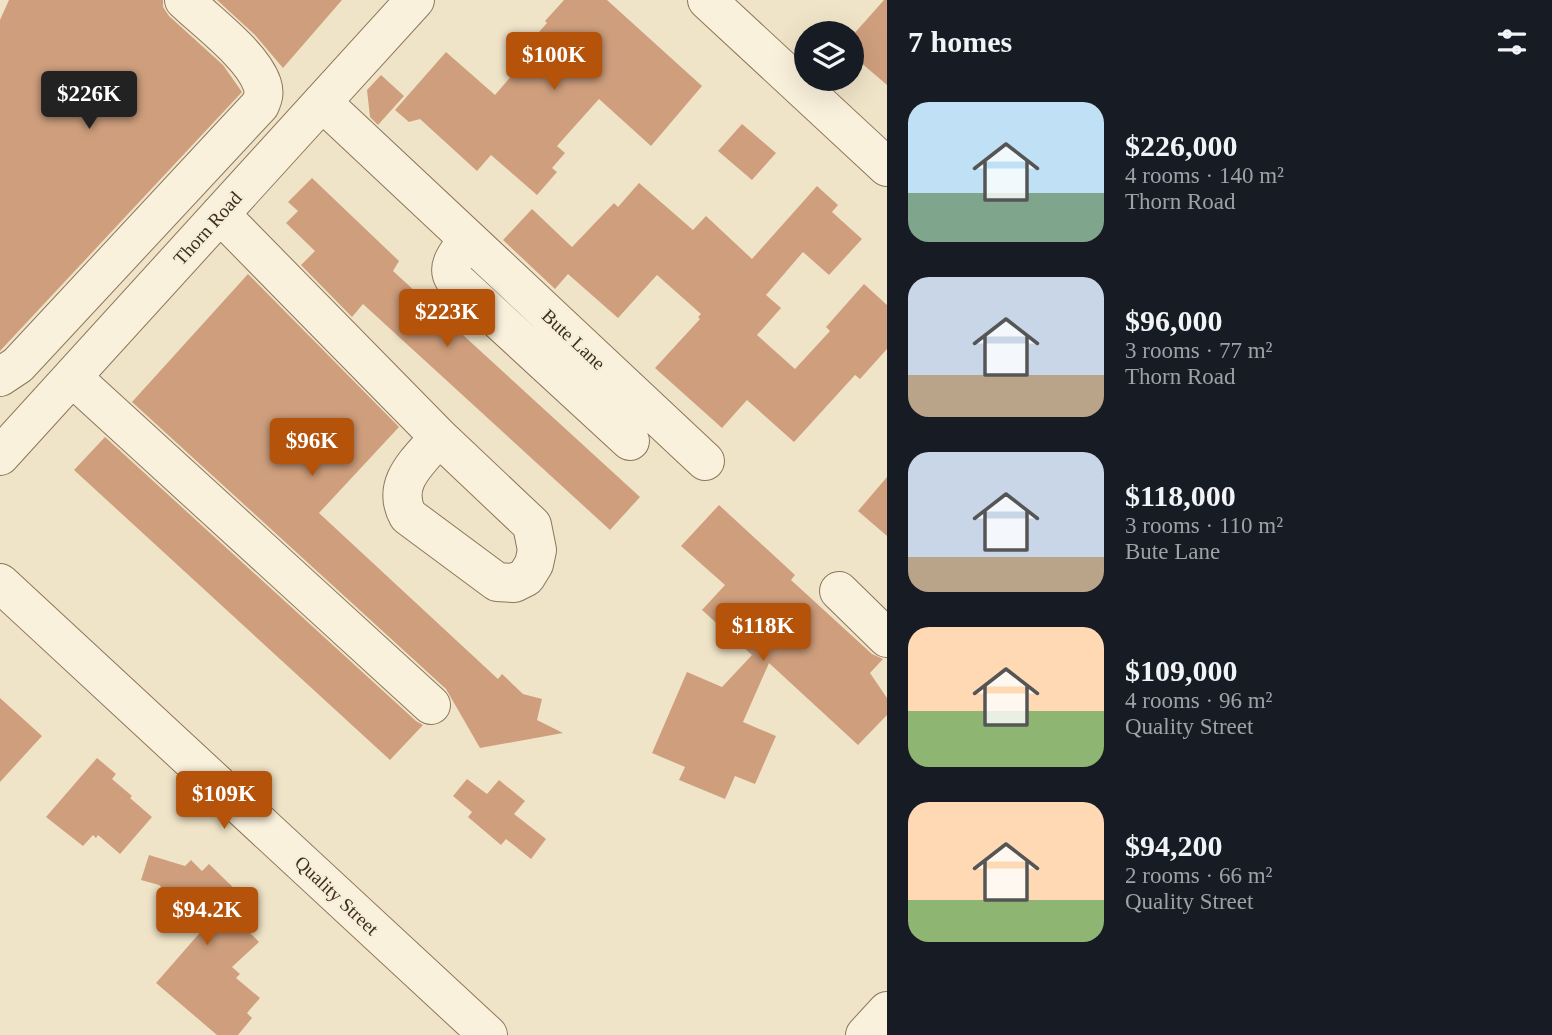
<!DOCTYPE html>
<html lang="en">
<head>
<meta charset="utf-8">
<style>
	body { margin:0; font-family:"Times New Roman",serif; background:#20242c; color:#f1f3f6; height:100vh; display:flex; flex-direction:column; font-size:26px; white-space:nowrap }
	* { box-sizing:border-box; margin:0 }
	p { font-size:23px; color:#9ea1a6 }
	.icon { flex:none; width:38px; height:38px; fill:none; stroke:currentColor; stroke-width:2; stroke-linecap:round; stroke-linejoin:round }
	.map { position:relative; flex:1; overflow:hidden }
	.side { display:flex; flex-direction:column; background:#171b24; width:665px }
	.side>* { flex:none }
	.controls { position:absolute; left:794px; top:21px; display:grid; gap:14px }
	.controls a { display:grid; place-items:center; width:70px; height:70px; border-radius:50%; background:#171b24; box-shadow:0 7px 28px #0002; font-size:35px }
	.price { position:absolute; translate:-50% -60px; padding:0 16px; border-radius:7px; background:#b45309; color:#fff; font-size:23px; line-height:46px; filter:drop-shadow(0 2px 4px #0008) }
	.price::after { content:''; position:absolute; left:50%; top:42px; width:21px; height:16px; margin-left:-10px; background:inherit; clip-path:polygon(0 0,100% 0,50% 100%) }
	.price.current { background:#222; color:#fff }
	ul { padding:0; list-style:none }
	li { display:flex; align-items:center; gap:21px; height:175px; padding:0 21px }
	li span { display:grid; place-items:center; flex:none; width:196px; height:140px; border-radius:21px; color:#555 }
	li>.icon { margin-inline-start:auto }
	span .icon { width:84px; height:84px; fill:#fffc; stroke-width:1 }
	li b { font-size:30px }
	h2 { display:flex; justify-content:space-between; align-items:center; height:84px; padding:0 21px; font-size:30px }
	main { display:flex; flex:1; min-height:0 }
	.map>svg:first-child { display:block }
	.building { fill:#cf9f7d }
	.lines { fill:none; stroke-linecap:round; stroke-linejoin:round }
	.minor-casing { stroke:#8d765c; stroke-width:40 }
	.minor { stroke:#faf1dc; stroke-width:38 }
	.labels { text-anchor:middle; stroke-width:5; stroke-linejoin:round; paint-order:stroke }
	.street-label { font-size:19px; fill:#3d2e20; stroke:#f7eed8 }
</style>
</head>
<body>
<main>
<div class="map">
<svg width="887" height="1035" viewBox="0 0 887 1035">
	<rect width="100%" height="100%" fill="#f0e4c8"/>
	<path class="building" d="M9,0H163V7L169,16L223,65L242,92L0,351V20Z
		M217,0H342L283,68L255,35Z
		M564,0H607L702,86L651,146L599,99L557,146L565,153L552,168L557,172L537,195L491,155L477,171L420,119L409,122L395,110L446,52L495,95L537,46L531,41L547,23L545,21Z
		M884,0H887V85L852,55V36Z
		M381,75L404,96L378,125L370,117L367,90Z
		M742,124L776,153L752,180L718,151Z
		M312,178L399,261L393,271L640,497L610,530L363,304L352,317L301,265L315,251L286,223L298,211L288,202Z
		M639,183L693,230L706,216L752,259L817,186L838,205L832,212L862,239L829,275L803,252L766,295L781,308L757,335L795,369L830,331L826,327L864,284L887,305V349L860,379L855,375L794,442L747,400L722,428L655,368L700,319L698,317L701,314L657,275L618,318L568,274L555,289L503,240L532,209L572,247L614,203L618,207Z
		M248,274L399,427L319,513L498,679L502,674L523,694L542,699L537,720L563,733L480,748L446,689L132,402Z
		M105,437L416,721L423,725L390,760L74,470Z
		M887,477V536L858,511Z
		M719,505L795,575L791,580L872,654L883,659L870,673L887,698V715L858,745L769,663L743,722L776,736L755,784L735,776L725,799L679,780L685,767L652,753L687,672L722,687L752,655L702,610L725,585L681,546Z
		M0,698L42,736L0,782Z
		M97,758L116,774L112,779L132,796L130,798L152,817L120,854L98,835L96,838L93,835L83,846L46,817Z
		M467,779L487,794L499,780L525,801L514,814L546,839L531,859L506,839L501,845L468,817L472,812L453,796Z
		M149,855L185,866L191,860L202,871L209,864L245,899L231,913L259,942L232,967L240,974L236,978L260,998L247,1013L252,1018L238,1035H217L156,983L204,928L159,885L141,880Z"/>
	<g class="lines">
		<defs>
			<path id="minor" d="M707,0L887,167
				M322,102L705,461
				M220,214L439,437L532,525L537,550L534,564L526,577L514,583L497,582L408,516C390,483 419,461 439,437
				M468,239C460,251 445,265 454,279L630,441
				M0,377L18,365L260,105C263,98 265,93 262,84C252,55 207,22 184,0
				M72,377L431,705
				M0,456L415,0
				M0,583L488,1035
				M839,591L887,638
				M865,1035L887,1011"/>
		</defs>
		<use href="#minor" class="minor-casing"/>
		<use href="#minor" class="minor"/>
	</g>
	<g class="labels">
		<g class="street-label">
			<text transform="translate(207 228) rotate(-48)" y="7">Thorn Road</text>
			<text transform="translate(574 339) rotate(43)" y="7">Bute Lane</text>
			<text transform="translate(337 895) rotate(43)" y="7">Quality Street</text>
		</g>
	</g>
</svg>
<div class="controls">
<a><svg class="icon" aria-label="layers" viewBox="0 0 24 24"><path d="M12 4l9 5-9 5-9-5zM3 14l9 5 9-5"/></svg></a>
</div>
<b class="price" style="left:554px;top:92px">$100K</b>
<b class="price current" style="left:89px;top:131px">$226K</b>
<b class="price" style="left:447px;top:349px">$223K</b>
<b class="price" style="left:312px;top:478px">$96K</b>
<b class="price" style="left:763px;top:663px">$118K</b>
<b class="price" style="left:224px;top:831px">$109K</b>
<b class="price" style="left:207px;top:947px">$94.2K</b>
</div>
<section class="side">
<h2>7 homes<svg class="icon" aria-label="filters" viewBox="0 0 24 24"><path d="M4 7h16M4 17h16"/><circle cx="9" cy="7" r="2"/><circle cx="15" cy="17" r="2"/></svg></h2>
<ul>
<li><span style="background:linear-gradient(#bfe0f5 65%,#7fa58c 0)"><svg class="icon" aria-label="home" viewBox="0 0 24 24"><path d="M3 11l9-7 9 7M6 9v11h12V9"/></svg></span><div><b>$226,000</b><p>4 rooms · 140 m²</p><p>Thorn Road</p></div></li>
<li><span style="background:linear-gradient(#c9d6e8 70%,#b9a48a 0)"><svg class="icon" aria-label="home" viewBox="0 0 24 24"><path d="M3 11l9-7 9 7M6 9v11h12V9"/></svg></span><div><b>$96,000</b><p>3 rooms · 77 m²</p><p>Thorn Road</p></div></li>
<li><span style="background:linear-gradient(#c9d6e8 75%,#b9a48a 0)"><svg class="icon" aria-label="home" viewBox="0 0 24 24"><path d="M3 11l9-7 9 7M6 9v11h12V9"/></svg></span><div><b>$118,000</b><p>3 rooms · 110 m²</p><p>Bute Lane</p></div></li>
<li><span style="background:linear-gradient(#ffd9b3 60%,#8fb573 0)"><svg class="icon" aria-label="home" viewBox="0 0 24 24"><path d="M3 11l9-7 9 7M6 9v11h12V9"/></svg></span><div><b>$109,000</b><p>4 rooms · 96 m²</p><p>Quality Street</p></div></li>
<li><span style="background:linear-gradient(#ffd9b3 70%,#8fb573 0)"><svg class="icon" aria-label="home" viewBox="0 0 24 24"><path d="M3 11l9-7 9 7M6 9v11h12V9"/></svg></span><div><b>$94,200</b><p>2 rooms · 66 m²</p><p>Quality Street</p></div></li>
</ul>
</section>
</main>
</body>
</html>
